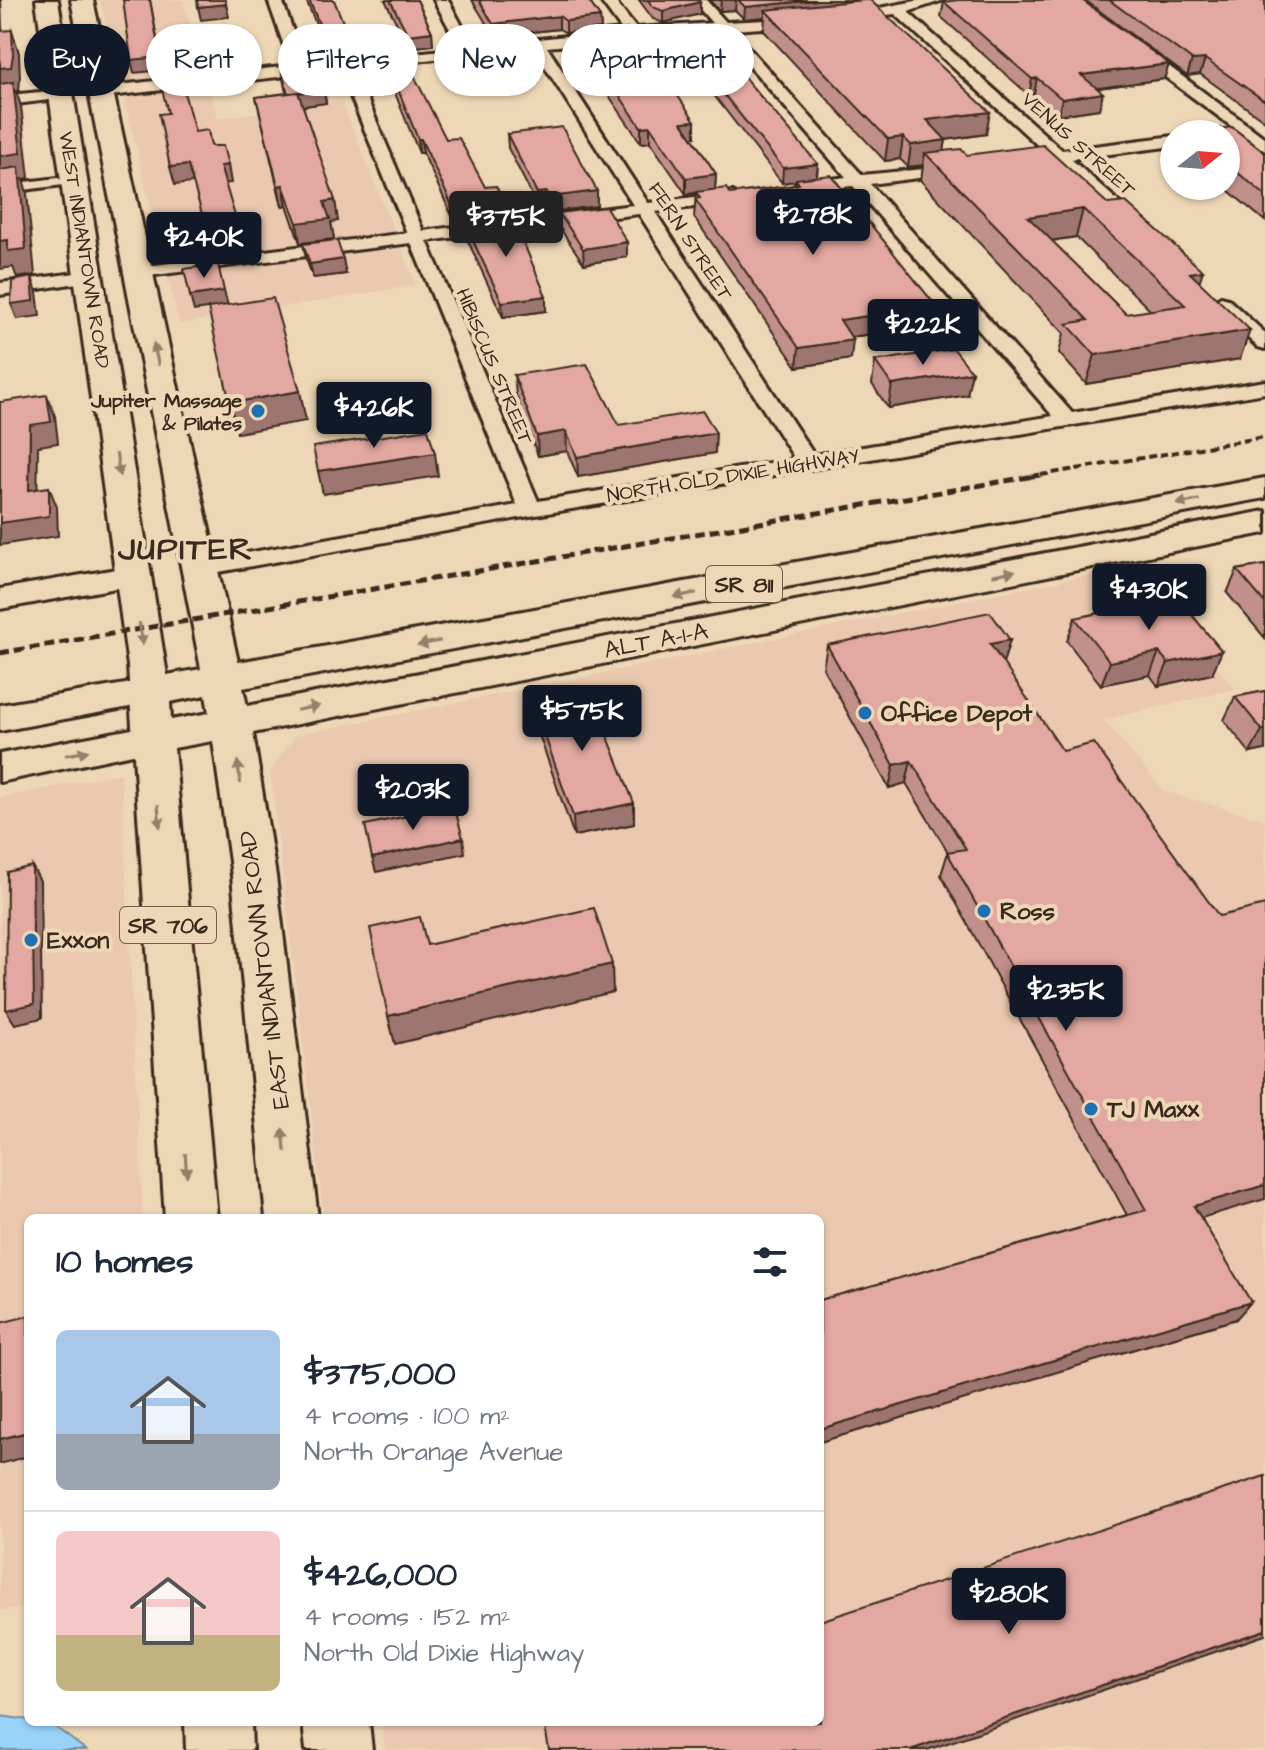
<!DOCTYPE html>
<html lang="en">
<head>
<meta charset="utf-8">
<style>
	body { margin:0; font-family:"Architects Daughter",sans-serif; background:#f6f6f7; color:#1f2937; height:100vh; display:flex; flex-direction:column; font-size:30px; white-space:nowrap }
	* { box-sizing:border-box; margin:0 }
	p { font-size:26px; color:#747a83 }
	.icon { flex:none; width:44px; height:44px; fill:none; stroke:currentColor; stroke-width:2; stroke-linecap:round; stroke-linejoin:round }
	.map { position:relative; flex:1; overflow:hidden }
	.panel { position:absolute; left:24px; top:1214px; width:800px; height:512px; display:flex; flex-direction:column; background:#fff; border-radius:12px; box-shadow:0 2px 6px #0004 }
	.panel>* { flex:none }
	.hud { position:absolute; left:24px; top:24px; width:800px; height:72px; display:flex; gap:16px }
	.needle { width:52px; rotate:73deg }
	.buttons { position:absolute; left:1160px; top:120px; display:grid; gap:16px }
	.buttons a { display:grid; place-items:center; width:80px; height:80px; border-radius:50%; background:#fff; box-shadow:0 2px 6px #0004; font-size:40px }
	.price { position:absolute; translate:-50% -68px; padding:0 18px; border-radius:8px; background:#111827; color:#fff; font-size:26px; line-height:52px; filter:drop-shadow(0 2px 4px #0008) }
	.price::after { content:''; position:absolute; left:50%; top:48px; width:24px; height:18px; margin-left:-12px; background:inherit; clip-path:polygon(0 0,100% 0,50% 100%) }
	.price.current { background:#222; color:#fff }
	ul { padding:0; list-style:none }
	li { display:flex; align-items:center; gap:24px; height:200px; padding:0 32px }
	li+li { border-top:2px solid #e0e1e3 }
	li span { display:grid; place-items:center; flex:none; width:224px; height:160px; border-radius:12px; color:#555 }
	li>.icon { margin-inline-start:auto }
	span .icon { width:96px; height:96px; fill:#fffc; stroke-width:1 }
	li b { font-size:34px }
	h2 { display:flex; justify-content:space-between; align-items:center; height:96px; padding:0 32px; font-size:34px }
	.pill { padding:0 28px; border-radius:36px; background:#fff; box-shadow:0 2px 6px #0004; font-size:28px; line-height:72px }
	.pill.current { background:#111827; color:#fff }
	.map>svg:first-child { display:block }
	.built { fill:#eac9b0 }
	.water { fill:#99d3f9; stroke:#738fa1; stroke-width:2 }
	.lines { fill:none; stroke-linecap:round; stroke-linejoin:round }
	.pedestrian-casing { stroke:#3b2a1e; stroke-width:6 }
	.minor-casing { stroke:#3b2a1e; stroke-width:6 }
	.tertiary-casing { stroke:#3b2a1e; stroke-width:6 }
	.secondary-casing { stroke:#3b2a1e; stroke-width:6 }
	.primary-casing { stroke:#3b2a1e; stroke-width:6 }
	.pedestrian { fill:#eed7b6; fill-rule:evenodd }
	.minor { fill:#eed7b6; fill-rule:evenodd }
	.tertiary { fill:#eed7b6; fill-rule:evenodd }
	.secondary { fill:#eed7b6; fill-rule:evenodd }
	.primary { fill:#eed7b6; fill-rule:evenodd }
	.rail-far1 { stroke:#3b2a1e; stroke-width:4; stroke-dasharray:8 4; stroke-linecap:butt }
	.rail { stroke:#3b2a1e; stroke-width:5; stroke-dasharray:10 5; stroke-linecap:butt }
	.wall { fill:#c2908a; stroke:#3b2a1e; stroke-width:2; fill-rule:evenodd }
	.shaded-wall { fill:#9e7671; stroke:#3b2a1e; stroke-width:2 }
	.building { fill:#e2a8a1; stroke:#3b2a1e; stroke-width:2; fill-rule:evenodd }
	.oneway { fill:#94806a }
	.poi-dot { fill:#1f6fb2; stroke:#eed7b6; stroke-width:3 }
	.labels { text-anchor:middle; stroke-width:8; stroke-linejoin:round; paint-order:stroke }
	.far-street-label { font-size:20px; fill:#3b2a1e; stroke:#eed7b6 }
	.far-poi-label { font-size:20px; font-weight:bold; fill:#3b2a1e; stroke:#eed7b6; text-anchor:end }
	.shield { fill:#eed7b6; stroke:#715e4c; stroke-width:2 }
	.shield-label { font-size:22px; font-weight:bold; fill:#3b2a1e }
	.street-label { font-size:24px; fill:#3b2a1e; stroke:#eed7b6 }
	.poi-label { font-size:24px; font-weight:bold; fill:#3b2a1e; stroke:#eed7b6; text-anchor:start }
	.district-label { font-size:32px; font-weight:bold; letter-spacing:2px; fill:#3b2a1e; stroke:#eed7b6 }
</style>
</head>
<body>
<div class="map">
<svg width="1265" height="1750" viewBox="0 0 1265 1750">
	<rect width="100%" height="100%" fill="#eed7b6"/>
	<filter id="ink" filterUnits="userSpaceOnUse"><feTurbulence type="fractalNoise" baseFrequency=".0125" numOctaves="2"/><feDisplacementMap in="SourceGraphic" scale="16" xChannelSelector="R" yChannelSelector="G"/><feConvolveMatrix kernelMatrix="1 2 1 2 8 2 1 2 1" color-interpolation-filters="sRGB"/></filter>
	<g filter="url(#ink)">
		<path class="built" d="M100,0H183L218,118L342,102L416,285L179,324Z
			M1135,566L1235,689L1104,720L1164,791L1265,820V1750H385L382,1722H820V1218H324L270,770L296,735Z
			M121,773L143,1218H28V1608L0,1610V798Z"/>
		<path class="water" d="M0,1716L50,1723L86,1750H0Z"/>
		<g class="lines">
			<defs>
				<path id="pedestrian" d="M58,178L65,182L63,185L0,193V185Z"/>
				<path id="minor" d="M268,0H282L305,65L460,48L434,0H448L473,46L622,30L600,0H614L636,28L712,23L692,0H706L726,22L808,18L810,21L803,25L733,30L862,175L965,165V171L959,173L870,184L1072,413L1265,381V393L530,516L202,575L194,573L191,568L202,561L517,505L411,243L139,277L130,272L139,267L407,233L340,70L101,97L93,92L101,87L291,66ZM719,31L846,177L796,184V192L853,186L1053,416L814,455L655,212L733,202L741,197L733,192L648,203L547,47ZM533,48L633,205L423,231L354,68ZM639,214L795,459L538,501L427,241Z
					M921,0H944L908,12L1062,150L1174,136V146L1071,159L1146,226V234H1134L1055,161L1010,164V158L1045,152L895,14L844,20L837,16Z
					M1133,47H1143L1265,138V151L1133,53Z
					M60,90L68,95L65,98L0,106V96Z
					M91,271L97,272V280L0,295V283Z
					M1221,297L1228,299L1265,333V349L1258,347L1214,307L1212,303Z"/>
				<path id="tertiary" d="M134,566L144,569L149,576L144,583L0,609V589Z"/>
				<path id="secondary" d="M149,680L162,683L167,692L162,701L0,731V705Z
					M153,725L166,729L171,738L166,747L0,782V754Z"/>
				<path id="primary" d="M36,0H58L167,675L201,669L71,0H93L238,662L1265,478V498L243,688L247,706L1265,511V533L253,733L276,876L318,1218H266L232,876L213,741L174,748L217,1218H165L128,666ZM206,695L209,713L171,720L170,702Z
					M185,1722H251L252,1750H186Z
					M303,1722H369L372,1750H306Z"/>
			</defs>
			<use href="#pedestrian" class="pedestrian-casing"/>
			<use href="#minor" class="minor-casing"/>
			<use href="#tertiary" class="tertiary-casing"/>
			<use href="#secondary" class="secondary-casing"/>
			<use href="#primary" class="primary-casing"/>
			<use href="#pedestrian" class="pedestrian"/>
			<use href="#minor" class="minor"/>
			<use href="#tertiary" class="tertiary"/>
			<use href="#secondary" class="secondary"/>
			<use href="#primary" class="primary"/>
			<path class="rail-far1" d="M1029,477L1265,437"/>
			<path class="rail" d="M0,653L1040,475"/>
		</g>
		<path class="wall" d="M306,0H334L350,51L328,53Z
			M385,0H417L432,32L433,45L409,48Z
			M472,0H588L600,17L601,29L578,32L695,137H692L716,174L715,189L730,194L795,185L796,181L782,183L713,94V81L818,164L817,177L936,306L933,325L852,337L851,359L797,367L694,217L696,193L686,194L650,142L641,143L576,47V32L566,33L559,29L494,36Z
			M639,0H698L700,14L663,23L653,19Z
			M709,0H855L986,134L946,140L944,151L967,155L1108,204L1199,281L1240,359L1086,384L1059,353L1064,333L921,181L923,165L908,167L900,159L885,161L764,31L765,17L744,19L735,10L720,11ZM1076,237L1151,311L1126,314L1052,241Z
			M1085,0H1265V121L1200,74L1187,76Z
			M944,2L1169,64L1164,79L1097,88L1099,109L1058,115L1034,94L1029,95L941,17Z
			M384,54L446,139L485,187L505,203L506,217L460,223L457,217L453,218L423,153H419L385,68Z
			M282,73L324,90L326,103L303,106L338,221L331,222L334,239L300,243L287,205L282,206L256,97L286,93Z
			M1232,127L1265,153V221L1223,186H1226V134H1189V133Z
			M507,134L597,206L551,212L548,206L538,207L508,148Z
			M559,213L627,242V257L584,264L559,227Z
			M465,224L546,311L503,317L467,239Z
			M303,244L346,274L313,278L306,259Z
			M875,361L967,395L888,408L872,384Z
			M514,375L619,425L715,453L578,477L567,451L538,456L516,395Z
			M1265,565V638L1227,593L1237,570Z
			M1075,618L1212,674L1158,686L1150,675L1101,685L1067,641Z
			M1010,640L1003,663L1202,1218L1236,1319L820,1442V1300L1127,1215L941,875L948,852L906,783L889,788L823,668L827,645Z
			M1265,691V750L1250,753L1224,720L1235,697Z
			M532,699L634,824L574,836L534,720Z"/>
		<path class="shaded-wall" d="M0,0H1L3,55L0,45Z
			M150,0L163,70L134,73L131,60Z
			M721,0H736L735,10L720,11Z
			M816,0H855L854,8L765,10V17L744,19L745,7Z
			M700,2V14L663,23V11Z
			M226,4L229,17L201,20L198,7Z
			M559,16V29L494,36L493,24Z
			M600,17L601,29L566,33V21Z
			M12,30L19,53L20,79L19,91H16L21,106L29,178L23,179L27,193L35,275L17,278L13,267L0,269V68Z
			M432,32L433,45L409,48L408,35Z
			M349,37L350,51L328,53L326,40Z
			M1205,59L1200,74L1187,76L1192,60Z
			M1169,64L1164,79L1077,91L1081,75Z
			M1037,78L1034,94L1029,95L1032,79Z
			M324,90L326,103L291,108L289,94Z
			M1103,93L1099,109L1058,115L1062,99Z
			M990,112L986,134L923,143L927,120Z
			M695,121V137L682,139V122Z
			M650,126V142L641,143V127Z
			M903,137L900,159L885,161L888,139Z
			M418,139H421L423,153H419Z
			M946,140L942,162L925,153L923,165L908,167L911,145Z
			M818,164L816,179H796V181L782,183L783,168Z
			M188,165L193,183L175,185L170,167Z
			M228,165L231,183L224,184L220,166Z
			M716,174L715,191L686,194V178Z
			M283,185L287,205L282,206L278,186Z
			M597,191V206L551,212L550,197Z
			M547,192L548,206L538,207L537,193Z
			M335,200L338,221L331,222L334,239L300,243L297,223L324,202Z
			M451,203H456L457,217L453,218Z
			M505,203L506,217L460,223L458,209Z
			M1083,209L1076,237L1022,245L1028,217Z
			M235,216L240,234L208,239L204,221Z
			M627,242V257L584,264L583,249Z
			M343,259L346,274L313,278L310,264Z
			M1203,271L1193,300L1190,273Z
			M32,277L37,292L40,316L17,319L11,304Z
			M224,291L228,306L194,311L190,296Z
			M546,296V311L503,317L502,302Z
			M936,306L933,325L837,339L840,320Z
			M1250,330L1240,359L1086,384L1095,355Z
			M853,340L851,359L797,367L799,348Z
			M972,372L967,395L888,408L892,385Z
			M300,391L306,421L237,433L230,403Z
			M47,395L55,416L58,443L38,446L37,511L29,490L30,425Z
			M566,431L567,451L538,456L537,436Z
			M716,433L715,453L578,477L577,457Z
			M435,453L438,476L323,494L318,471Z
			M49,487L57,507L58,536L0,545V523Z
			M1010,640L1003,663L990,644Z
			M1222,651L1212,674L1158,686L1168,663Z
			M1159,652L1150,675L1101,685L1110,662Z
			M1262,730H1265V750L1250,753Z
			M911,761L906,783L889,788L894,765Z
			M634,803V824L574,836L573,816Z
			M463,838L465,853L376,872L372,858Z
			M32,866L40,881L42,1018L15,1024L6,1010Z
			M612,964L613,992L395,1044L388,1016Z
			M1265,1185V1199L1181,1224L1194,1206Z
			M1251,1302L1236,1319L820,1442V1429Z
			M28,1432V1456L0,1464V1439Z
			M1265,1630V1635L927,1750H910Z"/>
		<path class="building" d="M123,0H150L160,57L131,60Z
			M197,0H225L226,4L198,7Z
			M309,0H334L349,37L326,40Z
			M390,0H417L432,32L408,35Z
			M479,0H588L600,17L566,21L559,16L493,24Z
			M648,0H698L700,2L663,11L653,7Z
			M738,0H816L745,7Z
			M864,0H870L990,112L927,120L946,140L911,145L903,137L888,139L765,10Z
			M958,0H1082L1169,64L1081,75L1103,93L1062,99L1037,78L1032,79L944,2Z
			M1109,0H1265V101L1205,59L1192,60Z
			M632,29L695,121L682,122L716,174L686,178L650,126L641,127L576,32Z
			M12,30L13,55L11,67L0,68V31Z
			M402,52L446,139L459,138L485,187L496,186L505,203L458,209L456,203H451L421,139H418L384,54Z
			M315,66L324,90L288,93L282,73Z
			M744,77L818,164L783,168L713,81Z
			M180,78L195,132L208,130L211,146H223L228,165L220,166L235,216L204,221L188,165L170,167L159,114L168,113L160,81Z
			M13,82L21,153L0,156V84Z
			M298,92L335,200L324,202L330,219L297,223L283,185L278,186L256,97Z
			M562,127L597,191L550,197L547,192L537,193L507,134Z
			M1232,127L1265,153V195L1226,163V134H1191L1189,133Z
			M1043,145L1108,204L1126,202L1203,271L1190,273L1250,330L1095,355L1067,324L1088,320L925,153L961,149L967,155ZM1083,209L1185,305L1126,314L1028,217Z
			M19,167L26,249L8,251V240L0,241V170Z
			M831,175L936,306L840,320L853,340L799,348L695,199L700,198L696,192L726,188L730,194L790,186L799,184L796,179Z
			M606,207L627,242L583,249L559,213Z
			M513,218L546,296L502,302L465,224Z
			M337,240L343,259L310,264L303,244Z
			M218,264L224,291L190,296L184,269Z
			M32,277L34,301L11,304L12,281Z
			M273,298L300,391L230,403L208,308Z
			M954,349L972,372L892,385L875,361Z
			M587,364L619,425L703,411L716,433L577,457L566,431L537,436L514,375Z
			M47,395L51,422L30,425L29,490L49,487V516L0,523V402Z
			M428,429L435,453L318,471L313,447Z
			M1265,565V603L1237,570Z
			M1177,597L1222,651L1168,663L1159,652L1110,662L1075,618Z
			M990,612L1010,640L990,644L1063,751L1094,743L1219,916L1265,905V1185L1194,1206L1251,1302L820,1429V1300L1146,1210L947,852L966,849L911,761L894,765L827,645Z
			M589,689L634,803L573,816L532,699Z
			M1265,691V730H1262L1235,697Z
			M454,806L463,838L372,858L365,825Z
			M32,866L34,1004L6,1010L7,872Z
			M594,908L612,964L388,1016L370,928L420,917L427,945Z
			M28,1316V1432L0,1439V1323Z
			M1265,1476V1630L910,1750H549L544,1722H820V1621Z"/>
		<defs><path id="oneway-solid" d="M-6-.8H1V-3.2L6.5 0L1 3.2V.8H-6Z" transform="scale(2)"/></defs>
		<g class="oneway">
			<use href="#oneway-solid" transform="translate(156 354) rotate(-102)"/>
			<use href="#oneway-solid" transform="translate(118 465) rotate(82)"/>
			<use href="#oneway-solid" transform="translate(1188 502) rotate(170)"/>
			<use href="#oneway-solid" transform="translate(1004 573) rotate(-11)"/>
			<use href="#oneway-solid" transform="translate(685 595) rotate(169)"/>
			<use href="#oneway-solid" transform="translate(141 634) rotate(82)"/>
			<use href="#oneway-solid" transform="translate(429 643) rotate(169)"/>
			<use href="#oneway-solid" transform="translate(308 708) rotate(-11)"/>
			<use href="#oneway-solid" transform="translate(77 753) rotate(-11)"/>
			<use href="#oneway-solid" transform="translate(239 772) rotate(-98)"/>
			<use href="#oneway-solid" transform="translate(159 816) rotate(85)"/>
			<use href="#oneway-solid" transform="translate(284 1140) rotate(-96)"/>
			<use href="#oneway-solid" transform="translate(186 1165) rotate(86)"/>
		</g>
	</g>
	<g class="poi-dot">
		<circle cx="258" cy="411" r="8"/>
		<circle cx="865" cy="713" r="8"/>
		<circle cx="984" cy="911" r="8"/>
		<circle cx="31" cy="940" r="8"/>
		<circle cx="1091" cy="1109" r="8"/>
	</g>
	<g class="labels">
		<g class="far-street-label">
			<text transform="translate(1079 144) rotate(42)" y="7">VENUS STREET</text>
			<text transform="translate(691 241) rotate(57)" y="7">FERN STREET</text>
			<text transform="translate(85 250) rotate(81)" y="7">WEST INDIANTOWN ROAD</text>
			<text transform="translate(495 366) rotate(67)" y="7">HIBISCUS STREET</text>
			<text transform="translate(733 475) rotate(-9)" y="7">NORTH OLD DIXIE HIGHWAY</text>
		</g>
		<g class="far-poi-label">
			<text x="242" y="407">Jupiter Massage<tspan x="242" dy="23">&amp; Pilates</tspan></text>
		</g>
		<g class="shield">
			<rect x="706" y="566" width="76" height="36" rx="6"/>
			<rect x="120" y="907" width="96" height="36" rx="6"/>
		</g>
		<g class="shield-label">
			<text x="744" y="592">SR 811</text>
			<text x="168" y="933">SR 706</text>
		</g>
		<g class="street-label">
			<text transform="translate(656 640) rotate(-11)" y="8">ALT A-1-A</text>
			<text transform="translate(264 970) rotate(-97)" y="8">EAST INDIANTOWN ROAD</text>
		</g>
		<g class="poi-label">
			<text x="881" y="721">Office Depot</text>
			<text x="1000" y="919">Ross</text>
			<text x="47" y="948">Exxon</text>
			<text x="1107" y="1117">TJ Maxx</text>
		</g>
		<g class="district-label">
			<text x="186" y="559">JUPITER</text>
		</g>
	</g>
</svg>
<div class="buttons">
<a><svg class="needle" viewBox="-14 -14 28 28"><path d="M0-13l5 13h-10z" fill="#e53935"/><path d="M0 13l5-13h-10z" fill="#747a83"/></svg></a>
</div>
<b class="price" style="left:813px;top:257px">$278K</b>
<b class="price current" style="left:506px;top:259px">$375K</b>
<b class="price" style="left:204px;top:280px">$240K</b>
<b class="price" style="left:923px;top:367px">$222K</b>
<b class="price" style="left:374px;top:450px">$426K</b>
<b class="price" style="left:1149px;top:632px">$430K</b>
<b class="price" style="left:582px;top:753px">$575K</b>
<b class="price" style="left:413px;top:832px">$203K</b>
<b class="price" style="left:1066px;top:1033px">$235K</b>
<b class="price" style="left:1009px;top:1636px">$280K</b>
<div class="hud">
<a class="pill current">Buy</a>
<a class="pill">Rent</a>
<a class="pill">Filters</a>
<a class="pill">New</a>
<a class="pill">Apartment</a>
</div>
<section class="panel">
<h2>10 homes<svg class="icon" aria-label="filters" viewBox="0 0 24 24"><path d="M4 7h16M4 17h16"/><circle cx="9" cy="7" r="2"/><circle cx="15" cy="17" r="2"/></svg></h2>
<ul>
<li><span style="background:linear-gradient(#a9c7e8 65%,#9aa5b1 0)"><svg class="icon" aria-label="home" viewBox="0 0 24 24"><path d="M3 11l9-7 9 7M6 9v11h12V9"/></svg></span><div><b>$375,000</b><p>4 rooms · 100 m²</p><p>North Orange Avenue</p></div></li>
<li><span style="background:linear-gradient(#f6c9c9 65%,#c2b280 0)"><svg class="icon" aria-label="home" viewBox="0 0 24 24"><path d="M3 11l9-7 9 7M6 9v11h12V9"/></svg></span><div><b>$426,000</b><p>4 rooms · 152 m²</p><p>North Old Dixie Highway</p></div></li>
</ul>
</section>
</div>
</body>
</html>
